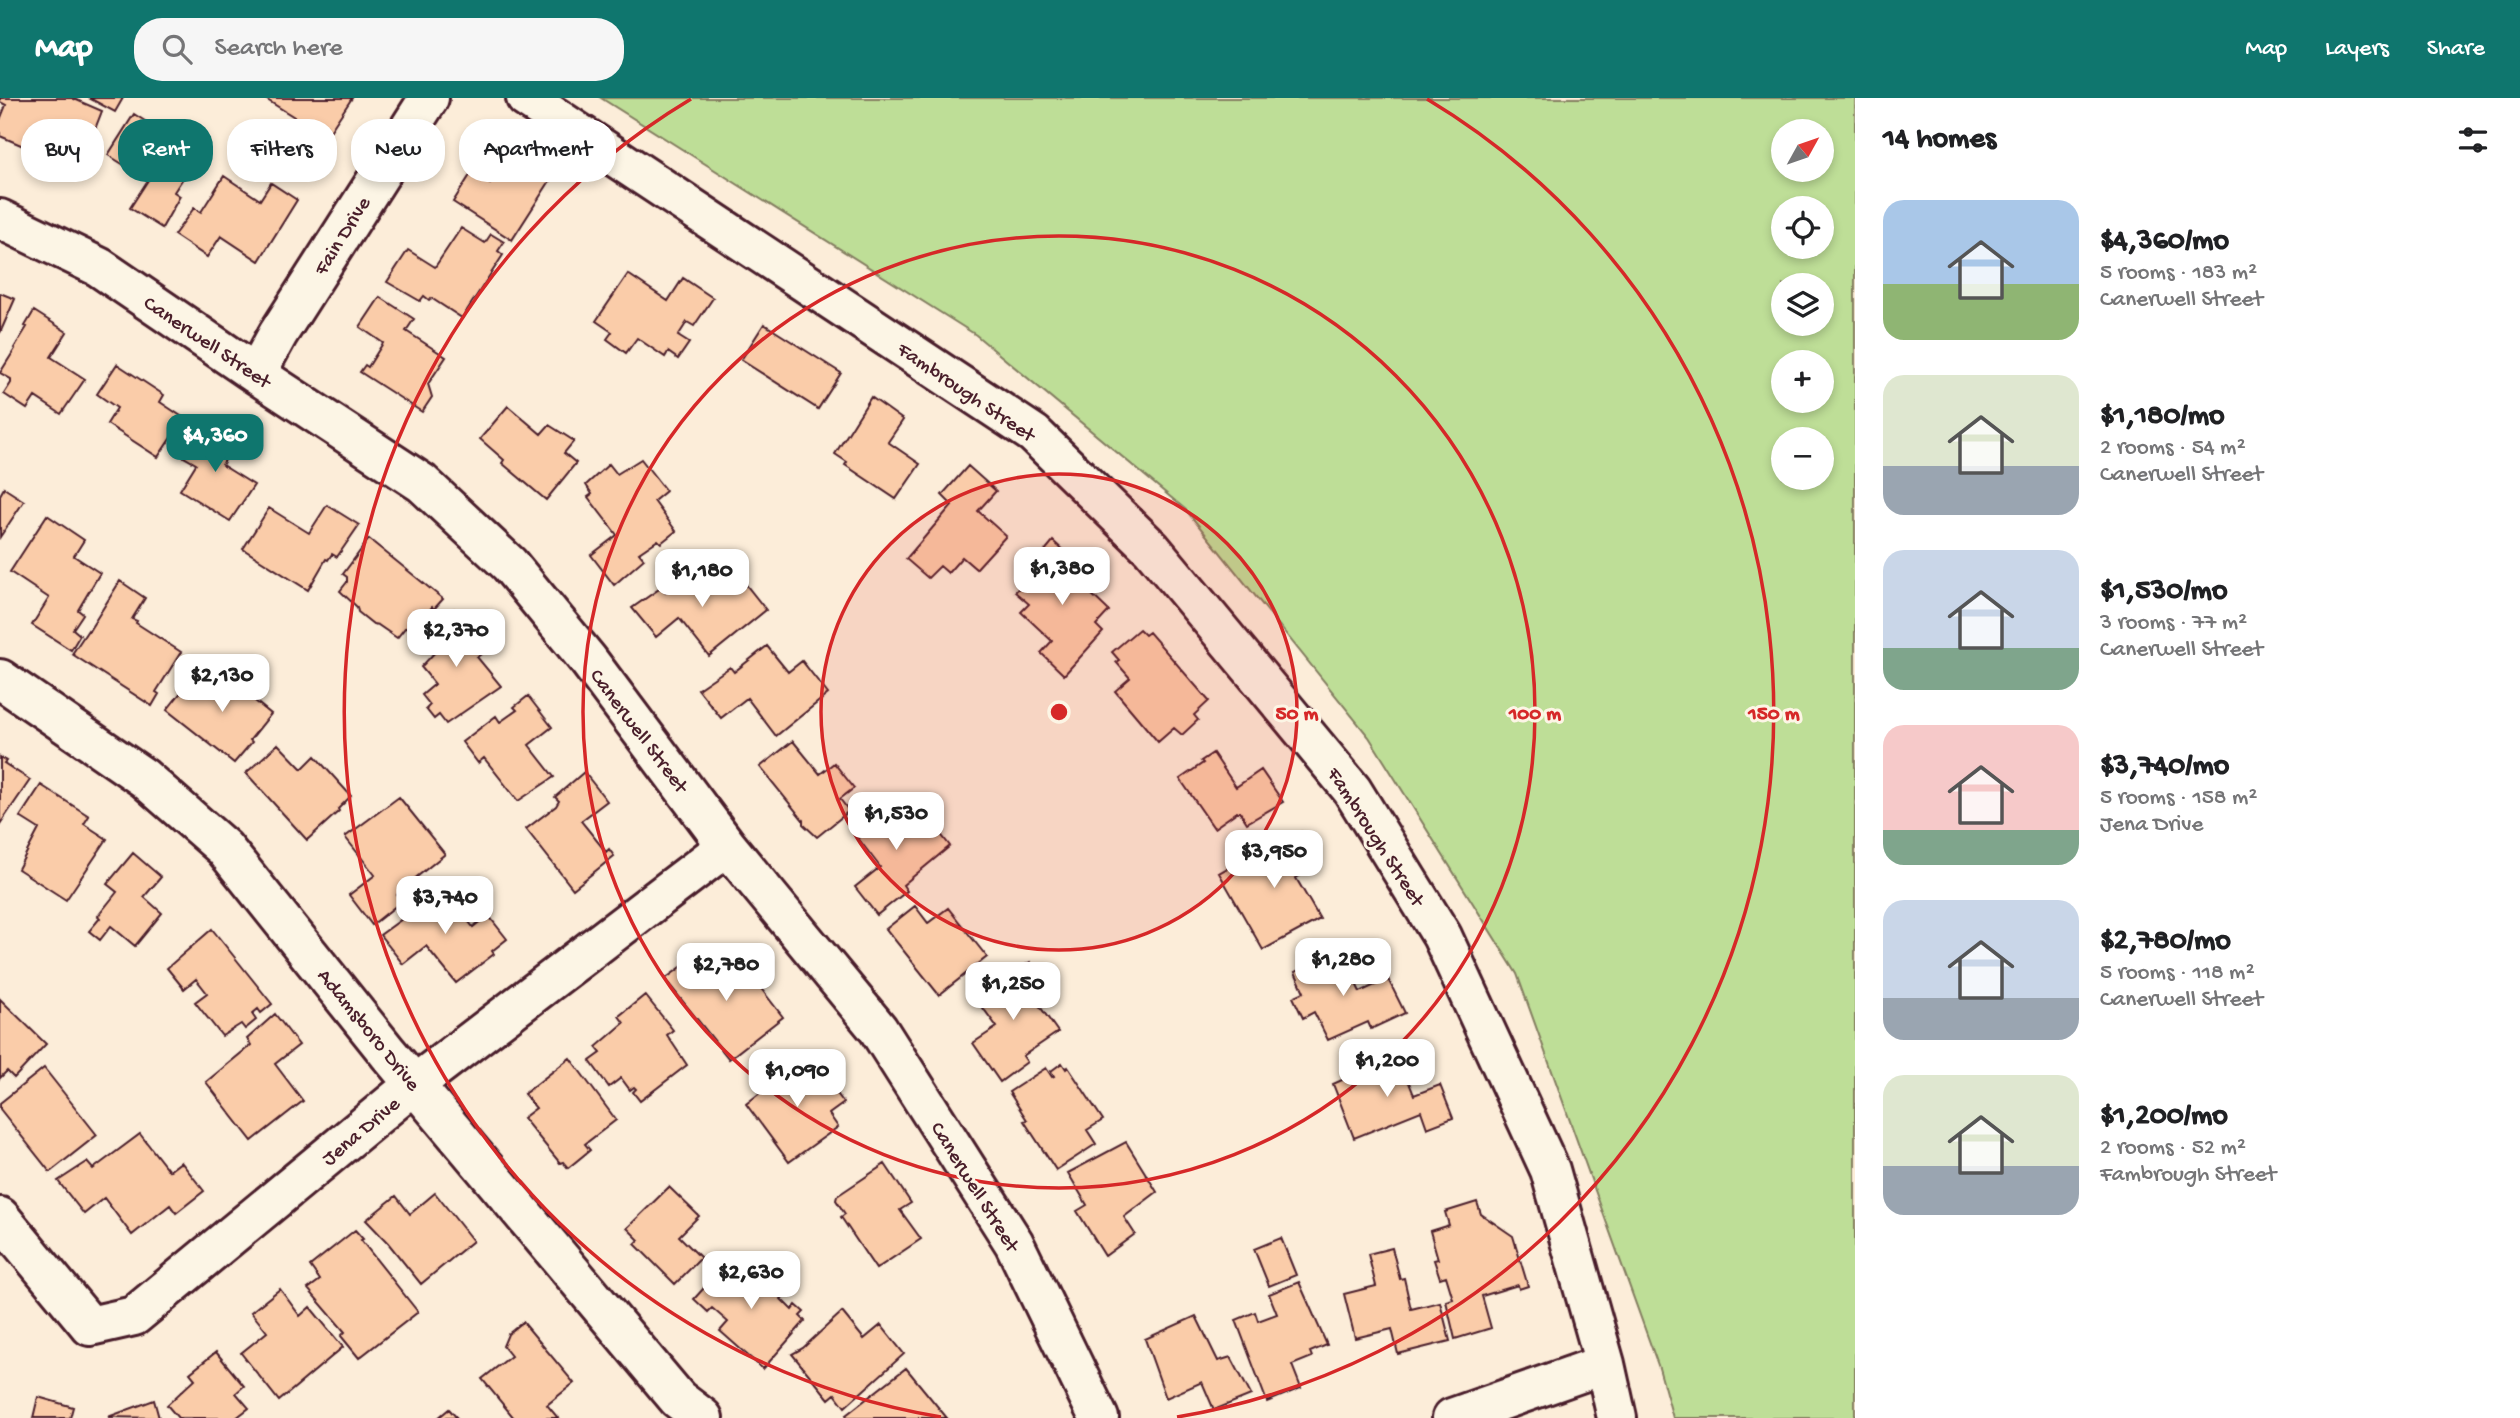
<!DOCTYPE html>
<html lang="en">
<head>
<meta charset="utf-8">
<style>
	body { margin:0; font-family:"Gochi Hand",sans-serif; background:#f6f6f6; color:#202124; height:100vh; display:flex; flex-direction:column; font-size:26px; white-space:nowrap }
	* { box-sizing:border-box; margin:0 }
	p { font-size:23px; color:#757577 }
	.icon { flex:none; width:38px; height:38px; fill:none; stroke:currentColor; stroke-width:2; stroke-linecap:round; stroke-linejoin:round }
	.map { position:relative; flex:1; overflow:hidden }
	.drawer { display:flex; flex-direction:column; background:#fff; width:665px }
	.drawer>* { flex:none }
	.guide { position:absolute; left:21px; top:21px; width:665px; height:63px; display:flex; gap:14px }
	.needle { width:46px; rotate:50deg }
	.controls { position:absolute; left:1771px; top:21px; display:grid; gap:14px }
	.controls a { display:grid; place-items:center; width:63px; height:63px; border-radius:50%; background:#fff; box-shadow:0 4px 10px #0003; font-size:35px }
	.price { position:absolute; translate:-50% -60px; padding:0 16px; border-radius:14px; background:#fff; color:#222; font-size:23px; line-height:46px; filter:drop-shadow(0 2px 4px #0008) }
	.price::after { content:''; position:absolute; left:50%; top:42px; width:21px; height:16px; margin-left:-10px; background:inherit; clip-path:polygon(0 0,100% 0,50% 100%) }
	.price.current { background:#0f766e; color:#fff }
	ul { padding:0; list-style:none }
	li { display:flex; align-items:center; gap:21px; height:175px; padding:0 28px }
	li span { display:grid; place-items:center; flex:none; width:196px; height:140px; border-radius:21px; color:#555 }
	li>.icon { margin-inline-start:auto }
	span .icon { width:84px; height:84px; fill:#fffc; stroke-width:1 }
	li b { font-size:30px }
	h2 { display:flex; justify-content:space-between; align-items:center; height:84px; padding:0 28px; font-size:30px }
	.chip { padding:0 24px; border-radius:28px; background:#fff; box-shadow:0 4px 10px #0003; font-size:24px; line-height:63px }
	.chip.current { background:#0f766e; color:#fff }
	header { display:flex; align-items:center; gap:42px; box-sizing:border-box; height:98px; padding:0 35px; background:#0f766e; color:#fff }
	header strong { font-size:33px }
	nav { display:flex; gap:38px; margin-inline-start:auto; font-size:24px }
	.search { width:490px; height:63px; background:#f6f6f6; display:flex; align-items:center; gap:18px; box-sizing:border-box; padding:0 24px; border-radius:28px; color:#757577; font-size:26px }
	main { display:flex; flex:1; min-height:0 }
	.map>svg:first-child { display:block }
	.green { fill:#bede97; stroke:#847e61; stroke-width:2; fill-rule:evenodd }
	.building { fill:#facca9; stroke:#4a1f2b; stroke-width:2 }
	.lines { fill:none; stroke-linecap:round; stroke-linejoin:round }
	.minor-casing { stroke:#4a1f2b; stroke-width:44 }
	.minor { stroke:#fcf5e5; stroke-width:38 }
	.ring { fill:none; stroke:#d62828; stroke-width:3.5 }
	.labels { text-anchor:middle; stroke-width:6; stroke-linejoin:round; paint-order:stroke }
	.street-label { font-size:21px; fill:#4a1f2b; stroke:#fcf5e5 }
	.centre { fill:#d62828; stroke:#fcf5e5; stroke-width:3.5 }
	.ring-label { font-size:21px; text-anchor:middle; font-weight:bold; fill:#d62828; stroke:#fcf5e5; stroke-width:6; stroke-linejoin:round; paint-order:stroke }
</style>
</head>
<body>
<header>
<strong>Map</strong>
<div class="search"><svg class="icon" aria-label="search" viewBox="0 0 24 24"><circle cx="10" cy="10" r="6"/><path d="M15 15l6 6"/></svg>Search here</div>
<nav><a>Map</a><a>Layers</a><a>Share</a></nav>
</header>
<main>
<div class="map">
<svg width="1855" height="1320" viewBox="0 0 1855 1320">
	<rect width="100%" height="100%" fill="#fcedd9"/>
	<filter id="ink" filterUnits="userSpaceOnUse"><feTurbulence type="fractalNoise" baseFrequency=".0143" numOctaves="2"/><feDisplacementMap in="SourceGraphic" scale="14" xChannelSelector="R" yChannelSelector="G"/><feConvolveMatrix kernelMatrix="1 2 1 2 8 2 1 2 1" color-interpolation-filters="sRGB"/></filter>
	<g filter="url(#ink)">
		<path class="green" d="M601,0H1855V1320H1673L1659,1270L1517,876L1369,639L1186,412L976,237ZM1783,33H1822V72H1783ZM1783,110H1822V149H1783ZM1783,187H1822V226H1783ZM1783,264H1822V303H1783ZM1783,341H1822V380H1783Z"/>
		<path class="building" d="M0,0H72L102,13L79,72L0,38V22L6,7L0,4Z
			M89,0H123L115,14Z
			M264,0H352L317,53L298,41L307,27Z
			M134,16L198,57L174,94L180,98L162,130L130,110L148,82L108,57Z
			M510,51L553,78L512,142L453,104L472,74L490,86L494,81L491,79Z
			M224,78L260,102L271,85L297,102L259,163L221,138L207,159L174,137L194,110L201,114Z
			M461,130L485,145L491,136L504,144L498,153L503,157L462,220L431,200L429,202L424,198L420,203L387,184L408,152L435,169Z
			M628,176L668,203L683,180L713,200L694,228L687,224L678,238L689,245L678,261L668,254L665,259L637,240L626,255L607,241L612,234L596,223Z
			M0,195L15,201L0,235Z
			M380,199L414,221L406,233L446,259L428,286L432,299L422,314L360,274L365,267L368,269L383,245L360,229Z
			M34,213L67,234L51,259L85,281L61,316L35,299L27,311L4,296L11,285V281L0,275L15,251L14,250L27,229L25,228Z
			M764,226L841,275L818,311L741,262Z
			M117,266L164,297L160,304L184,320L158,359L107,326L117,310L97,296Z
			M871,299L903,322L888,344L920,366L896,401L845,367L847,364L835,356Z
			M508,308L541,336L549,327L574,343L564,355L576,365L546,402L502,365L504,362L480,341Z
			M203,324L236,344L222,367L254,387L230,423L180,392L196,366L184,359Z
			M641,361L666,393L654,403L676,433L661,445L658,442L639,455L644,461L614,487L591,457L617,437L588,399L592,396L586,387L609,366L617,376Z
			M968,368L996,393L978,413L1006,438L976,471L962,459L948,475L940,468L928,480L906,461L952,407L942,397Z
			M4,390L24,403L0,439V397Z
			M327,407L359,427L337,459L332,456L328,462L326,461L308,492L243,451L269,410L309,435Z
			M47,417L84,442L74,458L100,475L78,512L83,516L73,531L80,537L71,552L32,527L49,500L10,474Z
			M369,441L443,501L434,511L432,509L413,532L410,529L405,530L397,540L378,527L373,526L358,514L357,509L340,493L347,484V479L343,476Z
			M1053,443L1095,482L1086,491L1109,513L1096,527L1103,534L1064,577L1041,555L1052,543L1021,514L1029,506L1015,494L1029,479L1025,477Z
			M699,468L719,494L739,478L766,512L709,558L679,520L656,539L632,510L662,489L665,494L671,491Z
			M120,483L145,500L132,521L137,523L136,525L181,554L156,594L159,596L152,608L72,556L88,532L89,533Z
			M454,511L487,552L477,559L501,588L446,626L439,617L434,621L426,611L430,607L422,597L435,586L421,569L438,551L424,534Z
			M1139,531L1145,537L1149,534L1209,603L1194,617L1198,622L1182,637L1174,630L1158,644L1115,593L1130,580L1116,564L1119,562L1112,554Z
			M767,548L788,574L802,563L828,596L776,638L747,600L721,620L698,591L730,569L734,574Z
			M232,570L251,585L244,594L271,616L250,642L252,644L234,665L167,612L190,583L207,596Z
			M528,598L552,629L529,647L554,679L518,703L484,660L478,665L462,644L496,618L500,624L517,612L514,609Z
			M793,643L820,676L834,665L854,690L840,701L849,713L817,739L803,726V722L760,669Z
			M278,646L302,671L315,658L351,698L338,711L339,713L307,742L246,675Z
			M1213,655L1236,689L1261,672L1283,704L1247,725L1240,714H1237L1214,730L1180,681L1203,665L1201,663Z
			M0,659L6,663L4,665L30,682L0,726Z
			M584,674L607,703L581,723L606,754L609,751L614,758L573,791L526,731L556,708L559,703L555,699Z
			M41,687L89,718L84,726L107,741L66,802L18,771L39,731L20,719Z
			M399,699L445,756L402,791L397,797L402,803L372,827L349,797L375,777L345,739Z
			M889,701L907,722L921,711L950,748L903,787L907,793L877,817L855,789L880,769L851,731Z
			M1301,734L1320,766L1296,780L1320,821L1263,852L1219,775L1274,744L1277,750Z
			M133,755L161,779L144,799L162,815L135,848L111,828L100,842L89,833L100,820L98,818L117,794L107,786Z
			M437,790L444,798L447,796L473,829L488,817L507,841L492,853L494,856L456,885L426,848L403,866L380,837L409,816L413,822L422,814L415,807Z
			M915,808L928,825L948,810L987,859L939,897L886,831Z
			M212,831L272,906L261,915L258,911L252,916L256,922L245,931L241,926L222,938L195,904L207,895L196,881L184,891L167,870Z
			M1340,852L1360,894L1388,881L1405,915L1371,931L1368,924L1328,942L1314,914L1303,920L1293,899L1304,894L1295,874Z
			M736,858L783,919L729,961L665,881L695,859L710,879Z
			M1030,864L1043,883L1029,893L1058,934L1023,958L1027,964L1000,984L973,945L997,929L975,899Z
			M645,897L673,932L667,937L687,967L640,1003L633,994L636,991L634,989L630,992L621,980L609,989L590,963L601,955L596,949L624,925L619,918Z
			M0,901L46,946L14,980L7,973L0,980Z
			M275,916L299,947L275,966L303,1003L252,1043L206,984L251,947L247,941Z
			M808,957L844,1005L829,1016L838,1029L789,1064L746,1006Z
			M1398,957L1414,997L1440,987L1453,1020L1427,1030L1421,1013L1354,1040L1333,986Z
			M570,960L616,1022L585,1046L590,1052L568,1070L563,1064L560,1065L523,1020L536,1010L524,996Z
			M1062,965L1066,971L1068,969L1103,1022L1087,1032L1096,1046L1056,1072L1024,1023L1027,1022L1009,994L1046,970L1052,979L1054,978L1051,973Z
			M44,970L97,1037L50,1074L0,1011V1005Z
			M140,1036L169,1073L181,1064L204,1093L176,1115L170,1107L132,1137L104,1100L84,1116L58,1083L87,1064L93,1071Z
			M1126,1044L1157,1094L1124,1119L1135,1136L1105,1158L1077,1113L1087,1107L1068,1075Z
			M885,1066L911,1105L900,1112L921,1141L876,1171L841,1119L845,1116L836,1102L837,1098Z
			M669,1089L699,1118L679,1138L701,1160L675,1186L635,1146L639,1142L627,1130Z
			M435,1095L473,1143L421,1186L388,1145L366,1122L396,1098L410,1116Z
			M1477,1104L1481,1116L1513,1138L1528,1188L1519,1191L1518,1187L1482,1198L1491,1230L1455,1241L1446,1203L1453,1201L1446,1178L1440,1180L1434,1162L1438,1161L1430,1133L1449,1127L1445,1114Z
			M355,1132L363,1141L361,1142L418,1214L359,1260L341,1238L345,1234L308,1191L320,1182L310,1168Z
			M1281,1140L1296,1177L1269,1188L1254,1151Z
			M1392,1150L1400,1181L1404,1180L1411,1211L1440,1204L1450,1243L1398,1256L1392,1231L1355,1240L1344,1196L1376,1188L1368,1156Z
			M733,1158L748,1171L750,1168L760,1177L758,1180L761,1183L765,1179L785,1197L781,1201L792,1212L796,1207L804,1214L800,1218L805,1223L763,1271L720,1233L728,1224L712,1210L708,1214L694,1201Z
			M1299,1184L1327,1247L1310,1254L1312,1259L1292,1267L1301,1290L1267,1304L1236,1222L1255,1214L1258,1223L1277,1216L1269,1196Z
			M280,1191L300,1218L310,1209L343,1249L279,1303L241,1255L267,1234L251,1214Z
			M842,1214L864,1241L881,1227L904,1256L845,1309L835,1296L829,1301L792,1256L803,1250Z
			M1196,1218L1218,1263L1231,1259L1251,1297L1214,1312L1202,1284L1166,1300L1145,1241Z
			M523,1224L574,1285L547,1307L558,1320H514L482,1281L511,1258L503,1248L508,1236Z
			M216,1254L244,1288L236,1295L249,1310L236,1320H178L167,1307L195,1281L190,1275Z
			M906,1270L947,1320H848L846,1317Z
			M38,1299L73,1309L70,1320H33Z
			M154,1302L159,1320L108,1319Z
			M449,1311L457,1320H438Z"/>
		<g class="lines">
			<defs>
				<path id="minor" d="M526,0L1034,336L1152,451L1256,576L1352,692L1442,838L1550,1072L1605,1266L1617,1320
					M0,121L99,169L256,276L422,385L509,466L588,562L727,748L878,931L1014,1145L1099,1320
					M256,276L278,236L429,0
					M0,581L144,680L224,750L388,955L678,1301L703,1320
					M0,1119L90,1228L134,1218L415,986L727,748
					M1452,1320L1605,1266"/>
			</defs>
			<use href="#minor" class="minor-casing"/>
			<use href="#minor" class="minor"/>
		</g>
	</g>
	<circle cx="1059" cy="614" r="238" fill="#d62828" fill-opacity=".12"/>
	<g class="ring">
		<circle cx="1059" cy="614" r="238"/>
		<circle cx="1059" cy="614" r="476"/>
		<path d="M941 1319A715 715 0 0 1 691 1M1427 1A715 715 0 0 1 1177 1319"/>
	</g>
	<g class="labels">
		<g class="street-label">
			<text transform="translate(341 137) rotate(-58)" y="7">Fain Drive</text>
			<text transform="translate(208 243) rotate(34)" y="7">Canerwell Street</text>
			<text transform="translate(967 293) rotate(34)" y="7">Fambrough Street</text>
			<text transform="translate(640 632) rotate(53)" y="7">Canerwell Street</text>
			<text transform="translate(1377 738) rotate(57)" y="7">Fambrough Street</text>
			<text transform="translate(370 931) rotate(51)" y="7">Adamsboro Drive</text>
			<text transform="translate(360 1032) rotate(-40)" y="7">Jena Drive</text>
			<text transform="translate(976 1088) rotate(58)" y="7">Canerwell Street</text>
		</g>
	</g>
	<circle cx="1059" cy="614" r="10" class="centre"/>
	<g class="ring-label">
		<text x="1297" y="621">50 m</text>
		<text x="1535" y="621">100 m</text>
		<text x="1774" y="621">150 m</text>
	</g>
</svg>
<div class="controls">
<a><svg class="needle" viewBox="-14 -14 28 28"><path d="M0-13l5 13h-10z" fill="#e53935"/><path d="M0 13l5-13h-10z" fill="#757577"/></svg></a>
<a><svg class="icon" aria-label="locate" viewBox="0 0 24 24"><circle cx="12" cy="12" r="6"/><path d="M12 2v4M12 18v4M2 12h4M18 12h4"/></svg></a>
<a><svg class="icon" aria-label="layers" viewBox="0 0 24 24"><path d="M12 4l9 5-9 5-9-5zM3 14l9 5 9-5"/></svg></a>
<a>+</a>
<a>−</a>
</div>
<b class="price current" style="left:215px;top:376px">$4,360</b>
<b class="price" style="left:1062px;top:509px">$1,380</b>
<b class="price" style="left:702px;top:511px">$1,180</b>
<b class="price" style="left:456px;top:571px">$2,370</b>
<b class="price" style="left:222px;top:616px">$2,130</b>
<b class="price" style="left:896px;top:754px">$1,530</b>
<b class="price" style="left:1274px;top:792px">$3,950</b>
<b class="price" style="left:445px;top:838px">$3,740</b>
<b class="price" style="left:1343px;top:900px">$1,280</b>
<b class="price" style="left:726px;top:905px">$2,780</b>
<b class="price" style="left:1013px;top:924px">$1,250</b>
<b class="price" style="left:1387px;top:1001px">$1,200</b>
<b class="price" style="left:797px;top:1011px">$1,090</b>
<b class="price" style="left:751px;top:1213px">$2,630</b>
<div class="guide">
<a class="chip">Buy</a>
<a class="chip current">Rent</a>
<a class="chip">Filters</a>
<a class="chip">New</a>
<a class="chip">Apartment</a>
</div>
</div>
<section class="drawer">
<h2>14 homes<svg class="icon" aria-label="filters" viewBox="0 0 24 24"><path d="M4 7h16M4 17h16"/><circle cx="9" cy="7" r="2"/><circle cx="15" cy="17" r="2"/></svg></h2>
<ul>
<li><span style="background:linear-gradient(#a9c7e8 60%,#8fb573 0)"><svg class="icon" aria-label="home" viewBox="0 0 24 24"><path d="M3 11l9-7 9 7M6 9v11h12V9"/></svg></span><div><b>$4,360/mo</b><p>5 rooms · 183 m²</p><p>Canerwell Street</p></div></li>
<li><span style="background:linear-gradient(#dfe7d0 65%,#9aa5b1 0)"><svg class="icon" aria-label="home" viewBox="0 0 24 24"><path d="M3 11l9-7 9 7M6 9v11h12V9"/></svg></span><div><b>$1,180/mo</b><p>2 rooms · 54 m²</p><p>Canerwell Street</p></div></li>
<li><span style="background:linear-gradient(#c9d6e8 70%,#7fa58c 0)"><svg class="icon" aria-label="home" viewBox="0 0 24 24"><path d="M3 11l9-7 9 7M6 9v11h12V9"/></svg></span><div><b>$1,530/mo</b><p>3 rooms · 77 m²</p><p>Canerwell Street</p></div></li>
<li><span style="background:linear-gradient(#f6c9c9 75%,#7fa58c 0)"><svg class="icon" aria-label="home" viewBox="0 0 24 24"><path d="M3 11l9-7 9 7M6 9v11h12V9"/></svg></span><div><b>$3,740/mo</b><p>5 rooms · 158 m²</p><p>Jena Drive</p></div></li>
<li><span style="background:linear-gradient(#c9d6e8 70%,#9aa5b1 0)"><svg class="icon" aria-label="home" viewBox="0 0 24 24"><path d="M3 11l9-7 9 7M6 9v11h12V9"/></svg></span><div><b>$2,780/mo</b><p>5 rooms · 118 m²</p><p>Canerwell Street</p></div></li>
<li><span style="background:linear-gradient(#dfe7d0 65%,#9aa5b1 0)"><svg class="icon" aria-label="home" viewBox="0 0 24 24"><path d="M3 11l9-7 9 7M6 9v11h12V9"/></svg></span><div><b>$1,200/mo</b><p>2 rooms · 52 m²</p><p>Fambrough Street</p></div></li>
</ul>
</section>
</main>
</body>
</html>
